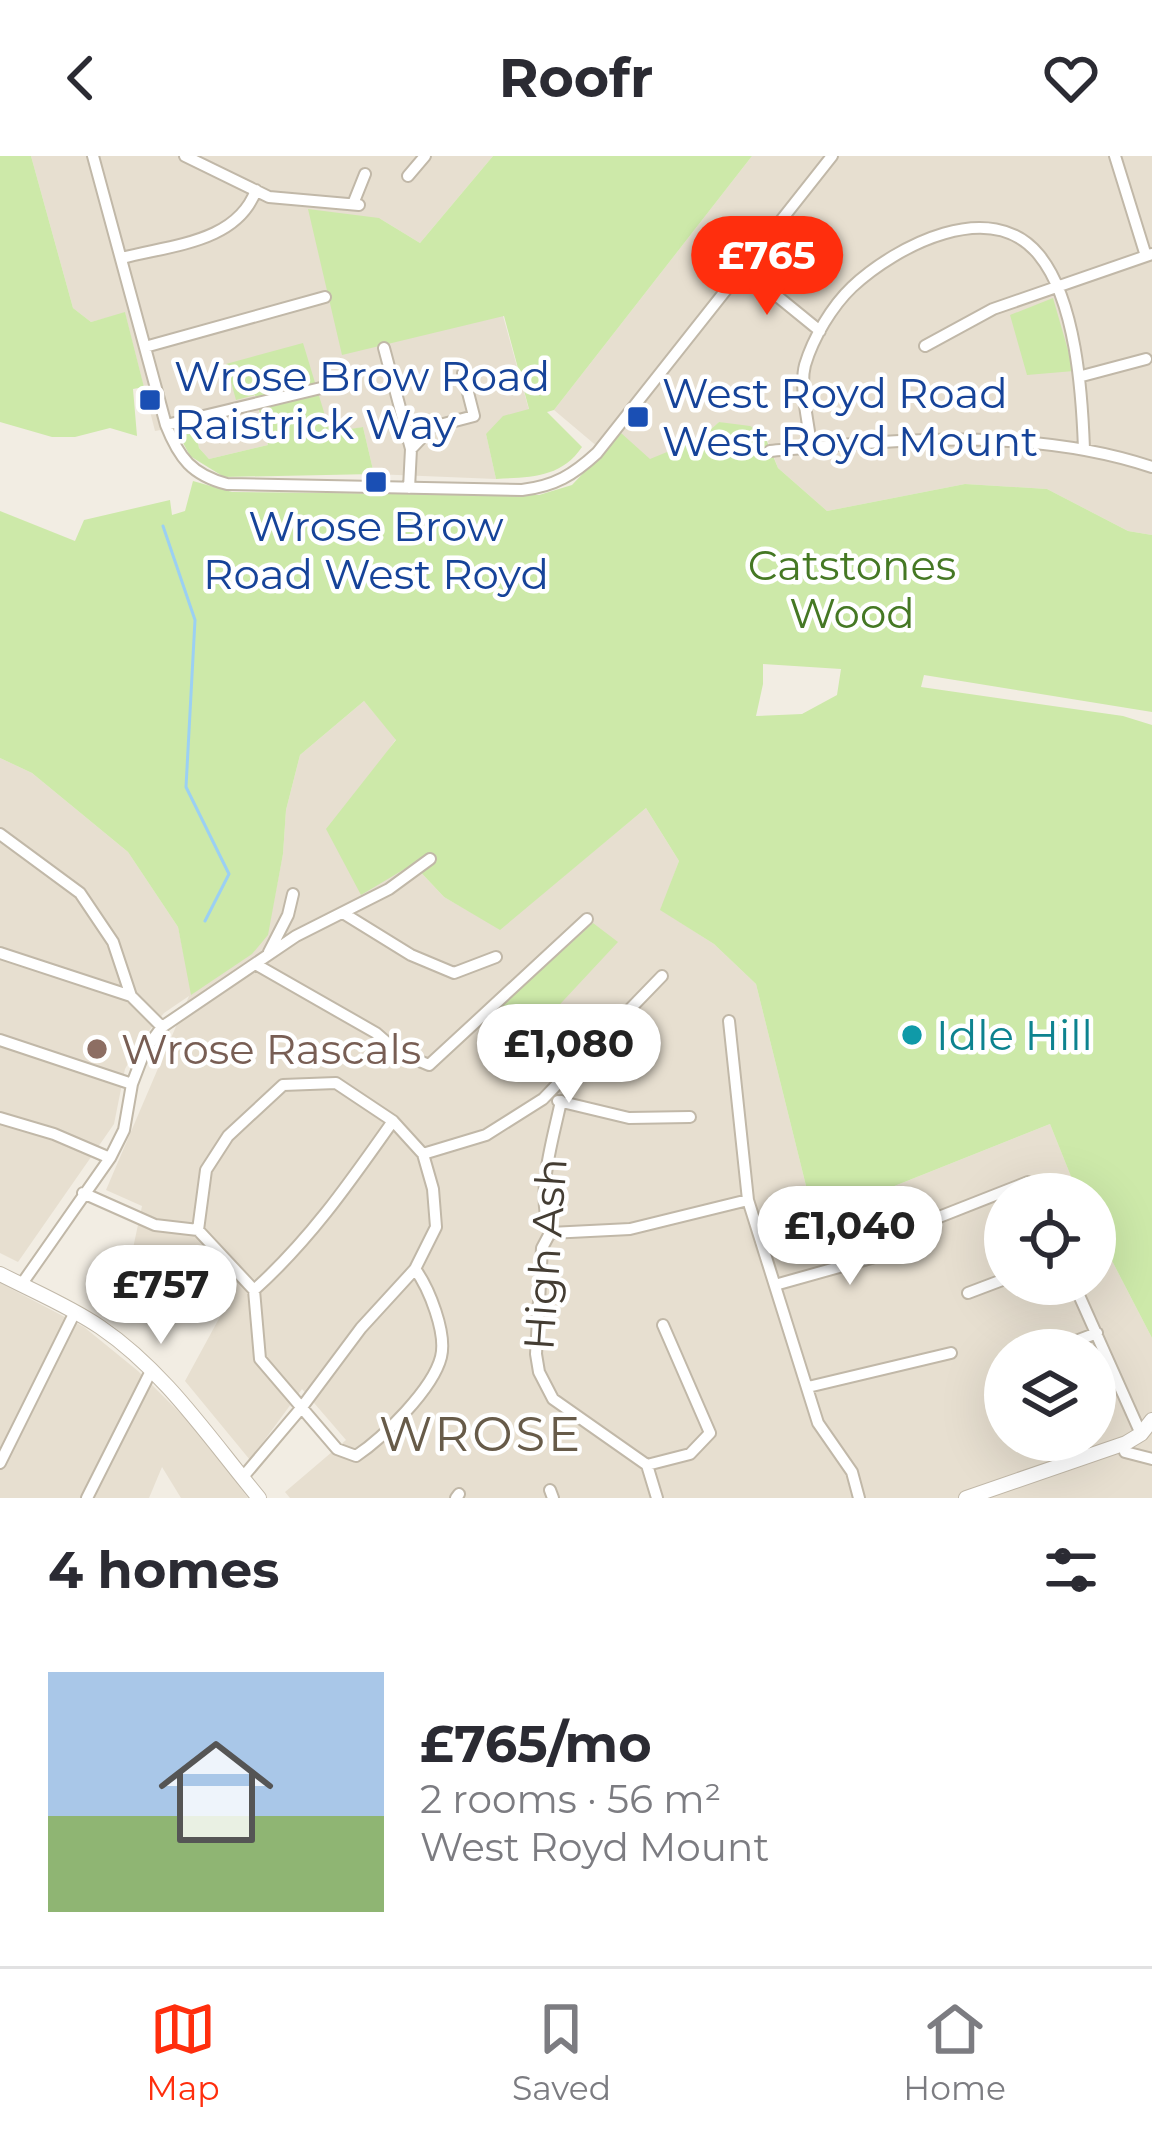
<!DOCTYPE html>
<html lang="en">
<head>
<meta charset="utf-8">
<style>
	body { margin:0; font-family:Montserrat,sans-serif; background:#f2f2f3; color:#2b2b33; height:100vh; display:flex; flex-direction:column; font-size:45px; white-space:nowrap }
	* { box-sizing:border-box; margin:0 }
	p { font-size:39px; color:#7c7c81 }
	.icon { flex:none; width:66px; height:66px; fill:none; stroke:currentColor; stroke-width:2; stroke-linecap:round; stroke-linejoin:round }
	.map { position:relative; height:1342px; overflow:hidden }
	.side { display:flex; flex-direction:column; background:#fff; flex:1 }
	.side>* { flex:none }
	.fabs { position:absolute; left:984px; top:1017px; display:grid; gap:24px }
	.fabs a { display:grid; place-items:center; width:132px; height:132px; border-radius:50%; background:#fff; box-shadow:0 12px 48px #0002; font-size:60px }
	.price { position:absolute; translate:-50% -102px; padding:0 27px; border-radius:42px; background:#fff; color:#222; font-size:39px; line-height:78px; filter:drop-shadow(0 3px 6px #0008) }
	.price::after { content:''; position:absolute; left:50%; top:72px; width:36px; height:27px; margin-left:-18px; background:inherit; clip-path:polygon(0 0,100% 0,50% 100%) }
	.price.on { background:#ff2e0d; color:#fff }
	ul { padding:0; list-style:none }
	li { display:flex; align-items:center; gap:36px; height:300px; padding:0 48px }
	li+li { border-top:3px solid #e1e1e2 }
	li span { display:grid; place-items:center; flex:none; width:336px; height:240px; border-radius:0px; color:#555 }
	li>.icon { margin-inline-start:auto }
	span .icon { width:144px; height:144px; fill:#fffc; stroke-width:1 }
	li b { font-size:51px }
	h2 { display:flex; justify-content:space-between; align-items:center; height:144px; padding:0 48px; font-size:51px }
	header { display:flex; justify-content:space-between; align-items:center; height:156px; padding:0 48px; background:#fff; font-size:54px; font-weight:700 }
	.tabs { display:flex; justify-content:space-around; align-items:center; height:168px; border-top:3px solid #e1e1e2; background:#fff; font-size:33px; color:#7c7c81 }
	.tabs a { display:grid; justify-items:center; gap:6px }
	.tabs .on { color:#ff2e0d }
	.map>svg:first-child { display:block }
	.residential { fill:#e7dfd0; fill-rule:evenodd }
	.green { fill:#cde9a9; fill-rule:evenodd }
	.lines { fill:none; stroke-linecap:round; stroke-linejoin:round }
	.stream { stroke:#9bd0f3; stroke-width:3 }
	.minor-casing { stroke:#c1b8a8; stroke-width:14 }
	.tertiary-casing { stroke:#c1b8a8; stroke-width:16 }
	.minor { stroke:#fff; stroke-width:10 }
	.tertiary { stroke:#fff; stroke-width:14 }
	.transit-dot { fill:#1a4fb4; stroke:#fff; stroke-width:4.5 }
	.culture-dot { fill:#0f9aa8; stroke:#fff; stroke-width:4.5 }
	.education-dot { fill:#8d6e63; stroke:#fff; stroke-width:4.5 }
	.labels { text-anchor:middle; stroke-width:9; stroke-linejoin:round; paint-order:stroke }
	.transit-label { font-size:42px; fill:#164399; stroke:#fff; text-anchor:start }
	.park-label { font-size:42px; fill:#457824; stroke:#fff }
	.culture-label { font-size:42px; fill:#0d838f; stroke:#fff; text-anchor:start }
	.education-label { font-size:42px; fill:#785e54; stroke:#fff; text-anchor:start }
	.street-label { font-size:42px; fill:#443d33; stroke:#fff }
	.quarter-label { font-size:48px; letter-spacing:3px; fill:#675b49; stroke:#fff }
</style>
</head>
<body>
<header><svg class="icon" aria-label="back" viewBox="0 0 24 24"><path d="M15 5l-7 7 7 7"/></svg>Roofr<svg class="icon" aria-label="heart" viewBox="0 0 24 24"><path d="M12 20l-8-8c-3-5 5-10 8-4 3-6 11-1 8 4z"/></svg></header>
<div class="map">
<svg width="1152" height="1342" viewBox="0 0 1152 1342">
	<rect width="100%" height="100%" fill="#f2ede3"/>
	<path class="residential" d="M31,0H493L420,87L379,62L503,160L529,254L486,278L496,323L374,318L363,271L330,277L254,238L268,289L209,303L199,292L194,268L155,275L125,157L91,166L73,152Z
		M752,0H1152V379L1128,375L1047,333L965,328L827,355L778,312L765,278L719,266L701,282L650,304L605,297L554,254Z
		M364,545L396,583L375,614L413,708L444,741L500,773L646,652L679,705L661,754L714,788L756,828L814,1062L1050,968L1078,1038H1005V1128H1095V1072L1152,1182V1342H290L285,1336L346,1284L302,1233L250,1304L185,1225L222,1157L181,1116L132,1097L142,1050L106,1034L189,840L164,857L141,884L125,913L114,968L18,1106L0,1097V602L32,617L128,696L178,771L192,838L267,780L283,698L286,654L300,599ZM1005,1194H1095V1284H1005Z
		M0,1127L84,1171L138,1215L194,1271L248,1342H181L162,1311L149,1342H0Z"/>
	<path class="green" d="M0,0H31L73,152L91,166L125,156L144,231L133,233L137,280L110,272L75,281H52L0,266Z
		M493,0H752L554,254L547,256L582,291C561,322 531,321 496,323L486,278L503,260L529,253L504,160L342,199L308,53L379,62L420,87Z
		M1053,142L1074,215L1027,219L1010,159Z
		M303,187L330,276L363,271L374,318L224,321L190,300L180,281L194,268L199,292L209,303L268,289L255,239L236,244L226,208Z
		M719,266L750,270L764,278L778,312L827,355L965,328L1047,333L1128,375L1152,379V556L924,519L921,531L1123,560L1152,569V1182L1095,1072V1038H1078L1050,968L814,1062L756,828L714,788L660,754L679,705L646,652L500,774L444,741L413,708L361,739L326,673L396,584L364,545L300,599L286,654L283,698L268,779L252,798L191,839L178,771L128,696L32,617L0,602V355L75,385L84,364L170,344L172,359L185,355L193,325L232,336L539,339L572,329L621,277L650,303L701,282ZM763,508L841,513L837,539L802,558L756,560L763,528Z
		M593,767L618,786L536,874L522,880L496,855Z"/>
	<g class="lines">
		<path class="stream" d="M163,370L195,464L186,631L229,718L205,765"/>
		<defs>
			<path id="minor" d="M93,0L166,269C179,302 192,319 227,328L522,334C555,330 573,319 597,297L832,0
				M185,0L269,41L359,49
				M1115,0L1146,100
				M408,20L425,0
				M353,48L365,18
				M122,102C170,89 237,87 256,34
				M744,113L820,175
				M925,190L993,153L1152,98
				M145,191L325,141
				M384,192L411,293L409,332
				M1082,220L1146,203
				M166,269L342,227
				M811,291C809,267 799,232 805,209C813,182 832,150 852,131C896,90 991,40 1039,99C1076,144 1082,237 1084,293
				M411,293L432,271L474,260L463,217
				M770,295C896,284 1029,270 1152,311
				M0,678L80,737L113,786L131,840L162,871
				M343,757L411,799L454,817L496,801
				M269,796L288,759L293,738
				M0,797L131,840
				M257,809L376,877L398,896L429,909L587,763
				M729,865L748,1044L818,1267L852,1316L859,1342
				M0,884L132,928
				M558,945L629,962L690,961
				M561,945C552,988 536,1034 550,1077L542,1092L536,1198L539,1216L553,1243L647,1309L657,1342
				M0,962L54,978L110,1002
				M423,998L486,979L543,943L662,820
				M83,1037L155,1069L198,1074L254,1134L260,1203L337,1293L356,1300C383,1282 433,1233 441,1201C447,1177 429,1132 415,1113
				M934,1063L1028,1026L1034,1038
				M198,1074L206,1014L228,980L283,929L336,927L393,965L423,998L433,1033L436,1071L415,1113L361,1172L302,1251L242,1322
				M550,1077L630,1073L748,1044
				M1074,1128L1141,1278
				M21,1129L110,1002L124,974L132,928L145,894L162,871L296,780L389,733L430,703
				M775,1129L914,1090
				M254,1134C310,1084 350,1026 393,965
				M968,1137L1005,1123
				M1052,1194L1097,1177
				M808,1231L951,1197
				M1125,1296L1152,1303
				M0,1307L75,1156
				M647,1309L690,1298L710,1277L663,1169
				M550,1334L553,1342
				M87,1342L151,1215
				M456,1342L459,1338"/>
			<path id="tertiary" d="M0,1118C33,1135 69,1150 100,1171C165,1215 210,1283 259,1342
				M966,1342L1126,1287L1141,1278L1152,1264"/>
		</defs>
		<use href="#minor" class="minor-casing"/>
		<use href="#tertiary" class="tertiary-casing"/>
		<use href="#minor" class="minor"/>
		<use href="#tertiary" class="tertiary"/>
	</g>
	<g class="transit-dot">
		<rect x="138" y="232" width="24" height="24" rx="6"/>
		<rect x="626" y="249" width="24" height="24" rx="6"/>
		<rect x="364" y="314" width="24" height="24" rx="6"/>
	</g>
	<circle class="culture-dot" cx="912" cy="879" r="12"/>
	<circle class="education-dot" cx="97" cy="893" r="12"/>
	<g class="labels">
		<g class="transit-label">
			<text x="174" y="235">Wrose Brow Road<tspan x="174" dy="48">Raistrick Way</tspan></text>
			<text x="662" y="252">West Royd Road<tspan x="662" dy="48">West Royd Mount</tspan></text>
			<text x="376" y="385" text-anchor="middle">Wrose Brow<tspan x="376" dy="48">Road West Royd</tspan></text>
		</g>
		<g class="park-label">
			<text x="852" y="424">Catstones<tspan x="852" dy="48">Wood</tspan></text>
		</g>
		<g class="culture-label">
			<text x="936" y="894">Idle Hill</text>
		</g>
		<g class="education-label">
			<text x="121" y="908">Wrose Rascals</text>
		</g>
		<g class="street-label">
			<text transform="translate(545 1098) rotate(-86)" y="15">High Ash</text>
		</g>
		<g class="quarter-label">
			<text x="481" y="1295">WROSE</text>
		</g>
	</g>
</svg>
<div class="fabs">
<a><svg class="icon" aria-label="locate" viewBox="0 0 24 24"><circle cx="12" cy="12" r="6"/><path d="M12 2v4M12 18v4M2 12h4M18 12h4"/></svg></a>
<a><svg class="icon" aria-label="layers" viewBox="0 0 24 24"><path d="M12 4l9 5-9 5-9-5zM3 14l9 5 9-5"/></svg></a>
</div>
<b class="price on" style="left:767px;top:162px">£765</b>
<b class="price" style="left:569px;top:950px">£1,080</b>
<b class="price" style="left:850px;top:1132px">£1,040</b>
<b class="price" style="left:161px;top:1191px">£757</b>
</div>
<section class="side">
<h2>4 homes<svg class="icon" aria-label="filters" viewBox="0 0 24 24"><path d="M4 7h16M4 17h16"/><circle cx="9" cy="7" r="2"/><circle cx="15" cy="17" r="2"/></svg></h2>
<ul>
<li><span style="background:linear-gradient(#a9c7e8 60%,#8fb573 0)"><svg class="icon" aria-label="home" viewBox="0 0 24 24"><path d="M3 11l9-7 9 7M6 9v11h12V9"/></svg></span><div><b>£765/mo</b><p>2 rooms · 56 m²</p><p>West Royd Mount</p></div></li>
</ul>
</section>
<nav class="tabs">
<a class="on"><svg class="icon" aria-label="map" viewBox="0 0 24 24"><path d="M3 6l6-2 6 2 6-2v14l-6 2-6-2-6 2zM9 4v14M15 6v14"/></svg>Map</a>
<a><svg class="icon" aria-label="saved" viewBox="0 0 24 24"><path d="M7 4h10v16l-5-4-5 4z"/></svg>Saved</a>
<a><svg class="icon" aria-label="home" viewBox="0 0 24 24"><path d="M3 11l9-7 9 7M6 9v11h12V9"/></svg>Home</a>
</nav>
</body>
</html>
